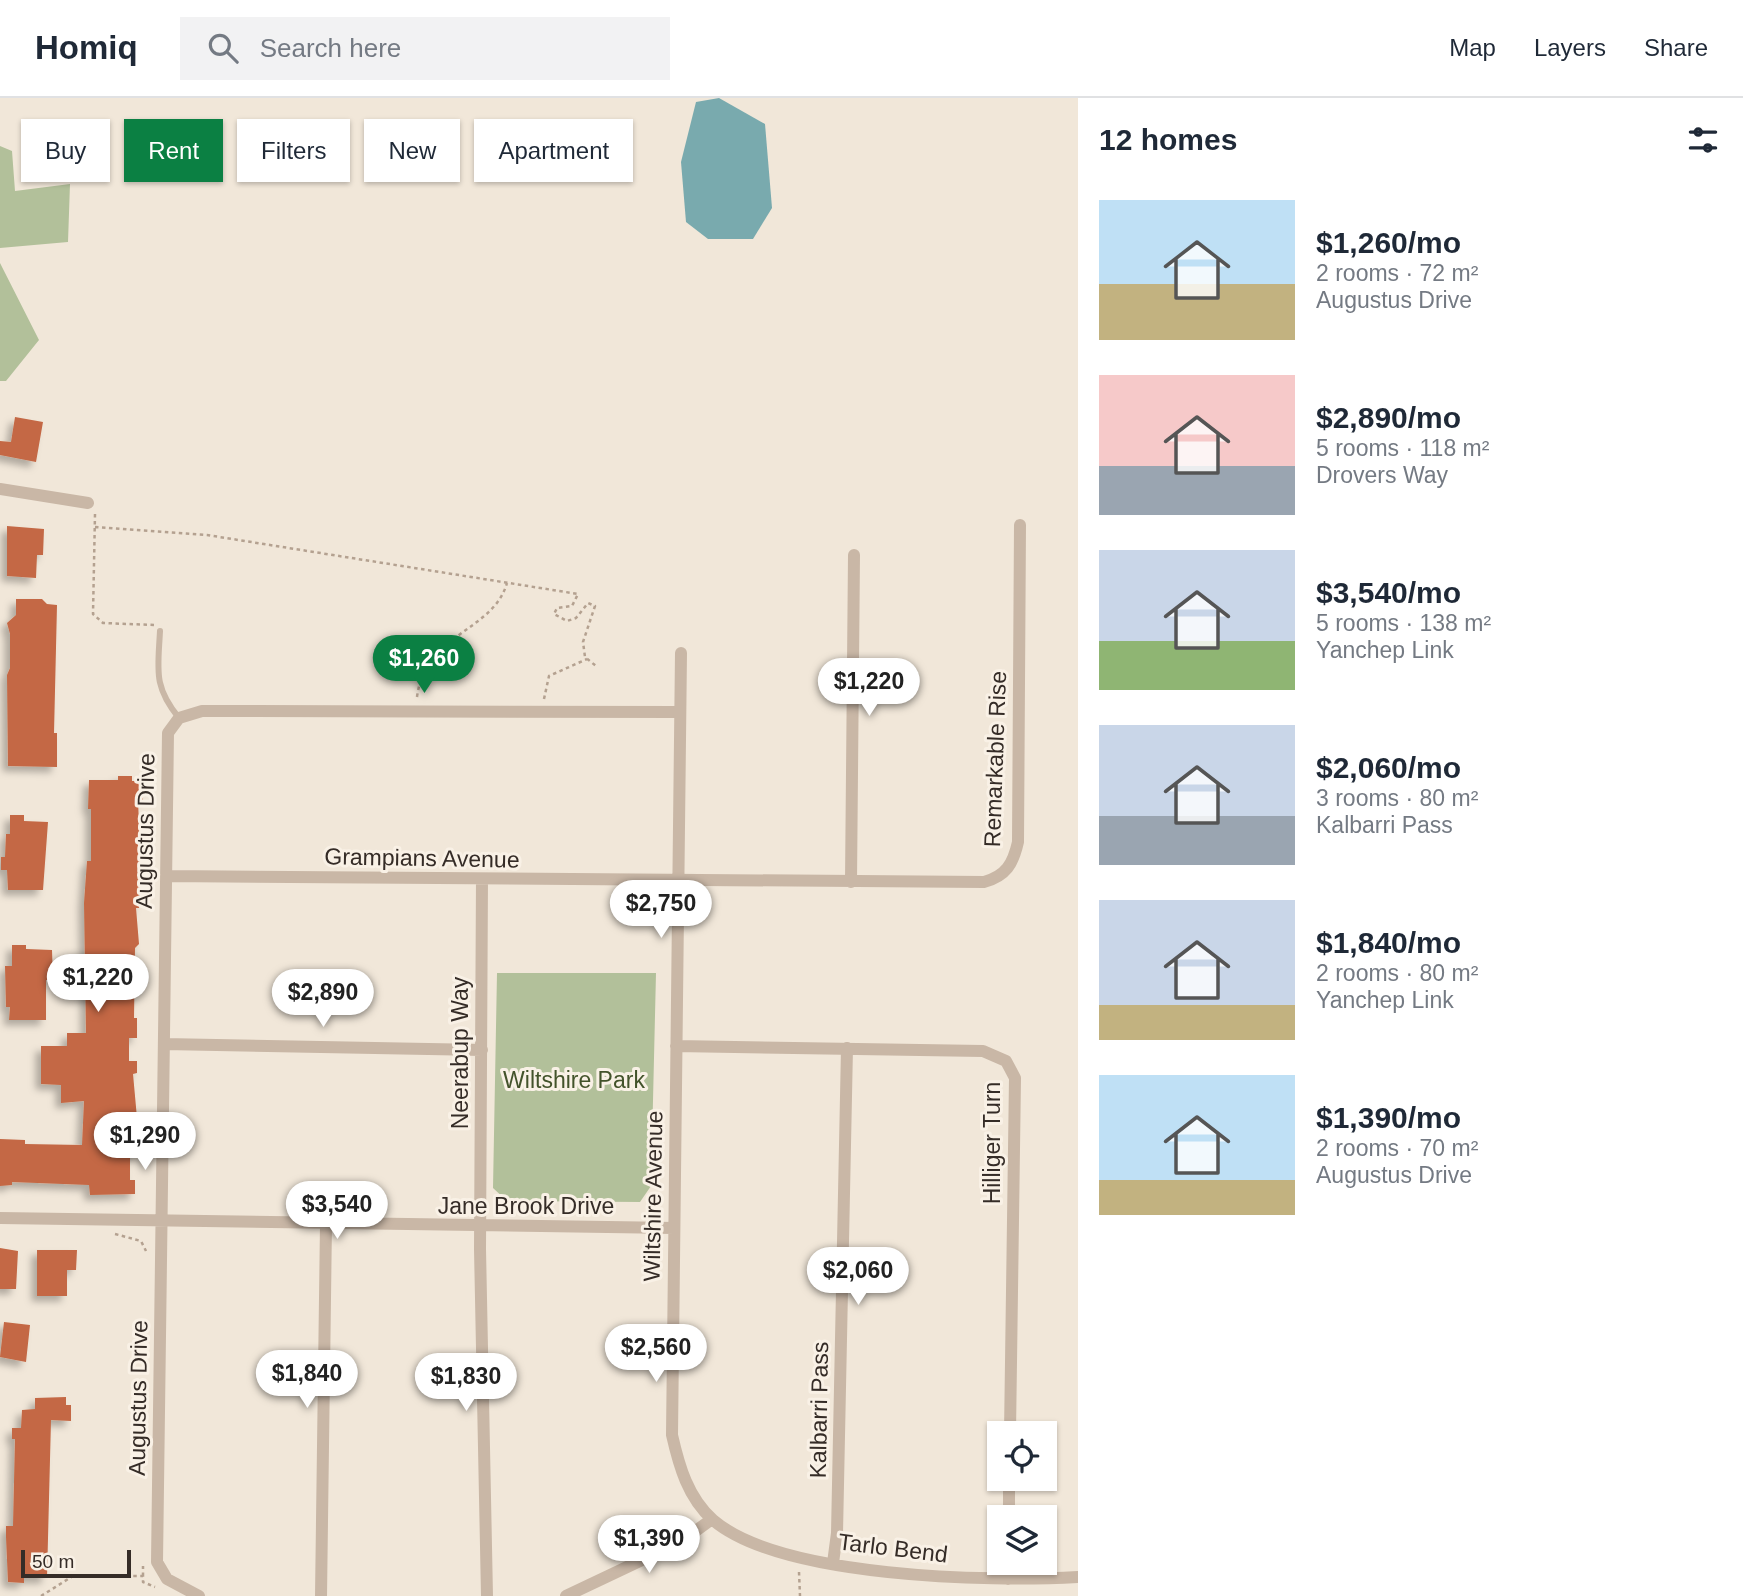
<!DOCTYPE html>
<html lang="en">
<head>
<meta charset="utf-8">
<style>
	body { margin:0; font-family:Helvetica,sans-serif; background:#f2f2f3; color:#1f2937; height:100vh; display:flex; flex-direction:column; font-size:26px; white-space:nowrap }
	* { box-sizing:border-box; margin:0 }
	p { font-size:23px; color:#747a83 }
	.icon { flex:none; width:38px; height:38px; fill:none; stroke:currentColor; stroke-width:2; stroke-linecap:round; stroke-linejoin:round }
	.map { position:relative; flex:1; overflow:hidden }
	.panel { display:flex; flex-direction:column; background:#fff; width:665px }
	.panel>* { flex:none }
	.banner { position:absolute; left:21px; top:21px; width:665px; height:63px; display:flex; gap:14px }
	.fabs { position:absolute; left:987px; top:1323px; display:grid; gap:14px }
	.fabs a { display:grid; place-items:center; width:70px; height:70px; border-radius:0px; background:#fff; box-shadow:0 2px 5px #0004; font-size:35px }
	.scale { position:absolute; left:21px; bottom:18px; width:110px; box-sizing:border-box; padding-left:7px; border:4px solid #352c27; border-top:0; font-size:19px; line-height:24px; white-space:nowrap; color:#352c27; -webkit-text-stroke:5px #f9f1e6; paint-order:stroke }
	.price { position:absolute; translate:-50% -60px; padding:0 16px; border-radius:24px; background:#fff; color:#222; font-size:23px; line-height:46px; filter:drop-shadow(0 2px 4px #0008) }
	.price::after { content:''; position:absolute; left:50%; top:42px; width:21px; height:16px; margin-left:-10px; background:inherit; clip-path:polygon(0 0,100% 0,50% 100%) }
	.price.selected { background:#0b8043; color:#fff }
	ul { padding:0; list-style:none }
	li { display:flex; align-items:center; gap:21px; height:175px; padding:0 21px }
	li span { display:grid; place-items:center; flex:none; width:196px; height:140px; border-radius:0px; color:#555 }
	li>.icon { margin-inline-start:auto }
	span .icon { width:84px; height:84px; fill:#fffc; stroke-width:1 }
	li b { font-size:30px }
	h2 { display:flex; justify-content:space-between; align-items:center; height:84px; padding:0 21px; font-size:30px }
	.tag { padding:0 24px; border-radius:0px; background:#fff; box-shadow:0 2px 5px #0004; font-size:24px; line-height:63px }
	.tag.selected { background:#0b8043; color:#fff }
	header { display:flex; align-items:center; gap:42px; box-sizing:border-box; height:98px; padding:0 35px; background:#fff; border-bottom:2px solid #e0e1e3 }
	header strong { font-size:33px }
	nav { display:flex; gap:38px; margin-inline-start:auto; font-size:24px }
	.search { width:490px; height:63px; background:#f2f2f3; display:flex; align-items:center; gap:18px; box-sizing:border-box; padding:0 24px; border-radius:0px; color:#747a83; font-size:26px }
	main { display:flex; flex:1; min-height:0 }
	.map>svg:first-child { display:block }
	.green { fill:#b2c09a }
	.water { fill:#79aaae }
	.building { fill:#c46844; filter:url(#shadow) }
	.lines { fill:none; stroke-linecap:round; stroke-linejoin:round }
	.path { stroke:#b4a190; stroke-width:2.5; stroke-dasharray:3.5 3.5; stroke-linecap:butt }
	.service { stroke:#c9b7a6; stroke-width:6 }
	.minor { stroke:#c9b7a6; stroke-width:12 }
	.labels { text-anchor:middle; stroke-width:6; stroke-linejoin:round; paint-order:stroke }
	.street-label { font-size:23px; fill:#352c27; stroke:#f9f1e6 }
	.park-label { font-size:23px; fill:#43532b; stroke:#f9f1e6 }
</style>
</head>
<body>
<header>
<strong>Homiq</strong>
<div class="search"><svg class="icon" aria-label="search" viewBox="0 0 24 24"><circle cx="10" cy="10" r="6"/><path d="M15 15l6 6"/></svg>Search here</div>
<nav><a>Map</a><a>Layers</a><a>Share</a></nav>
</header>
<main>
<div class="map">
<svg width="1078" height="1498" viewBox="0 0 1078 1498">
	<defs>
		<filter id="shadow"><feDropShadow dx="-5.5" dy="5.5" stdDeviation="3.5" flood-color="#0004"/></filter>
	</defs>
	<rect width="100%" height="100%" fill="#f1e7d9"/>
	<path class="green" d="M0,48L12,53L15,93L70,86L68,144L0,150Z
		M0,165L39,242L6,283H0Z
		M497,875H656L651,1088L640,1104L507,1103L493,1090Z"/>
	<path class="water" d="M719,0L765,26L772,110L753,141H708L686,124L681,64L696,4Z"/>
	<path class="building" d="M15,319L43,324L36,364L0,357V343L11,344Z
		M7,428L44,431L43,457H37L36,480L7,478Z
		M16,501H42L47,506L57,507L54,635H57V669L8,668L7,577L10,570V536L7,525L16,517Z
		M118,678H132V683H140L143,687V702H138L141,777L139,810H136L139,846L135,850L134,920H137V940H129V963H137V975L133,976L137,1020H132V1044H136V1056L130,1058V1082H135V1096L90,1097L89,1087L12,1084V1087L0,1088V1041L25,1042V1046L82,1047L84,1003L61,1005V987L41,986V948H67V935H86L84,805L87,763H91V711H88L89,682H118Z
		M10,717H24V723L48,724L43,792H8L7,772H1V759H5L6,736H10Z
		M12,847H26V851L52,852L53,882H46V922H9L10,909H6L5,868H12Z
		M0,1150L18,1153L16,1191H0Z
		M37,1152H77L76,1172H67V1198H37Z
		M4,1224L30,1227L26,1264L0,1259Z
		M66,1299V1307H71V1323L51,1322L47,1480H24V1485L8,1484L6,1439V1428H13L15,1341H12V1330H21L22,1312L35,1311V1300Z"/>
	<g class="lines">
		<path class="path" d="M95,416L93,516L103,525L154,527
			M95,429L207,437L578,496L572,508L557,510L554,516L567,523L576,520L588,505L595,508L583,544L585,559L596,568
			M417,599C425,535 493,534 507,485
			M544,601L549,578L587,561
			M115,1136L141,1143L146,1153
			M799,1474L800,1498
			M143,1478V1468
			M41,1498L73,1478H143V1484L155,1489"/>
		<path class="service" d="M160,533C158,572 153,588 179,620"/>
		<path class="minor" d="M0,391L88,405
			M681,555L672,1337C679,1368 688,1400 713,1422C781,1480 990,1484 1078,1479
			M166,778L984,784C1006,778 1013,766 1018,744L1020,427
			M482,781L480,1151L487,1498
			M851,784L854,457
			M164,946L482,952
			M676,948L983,953L1006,963L1015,980L1010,1335
			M0,1120L674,1130
			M1009,1419V1381
			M833,1465L837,1435L847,950
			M1008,1481V1465
			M199,1498L167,1481L157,1464L168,635L179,620L202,613L680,614
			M321,1498L326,1126
			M566,1498L682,1443L712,1421"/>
	</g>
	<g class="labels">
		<g class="street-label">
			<text transform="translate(995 661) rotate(-88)" y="8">Remarkable Rise</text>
			<text transform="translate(145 733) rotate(-89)" y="8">Augustus Drive</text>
			<text transform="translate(422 760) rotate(1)" y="8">Grampians Avenue</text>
			<text transform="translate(460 955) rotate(-90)" y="8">Neerabup Way</text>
			<text transform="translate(992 1045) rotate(-90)" y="8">Hilliger Turn</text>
			<text transform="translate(653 1098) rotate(-89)" y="8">Wiltshire Avenue</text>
			<text x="526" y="1116">Jane Brook Drive</text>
			<text transform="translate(138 1300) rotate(-89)" y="8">Augustus Drive</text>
			<text transform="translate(819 1312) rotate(-89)" y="8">Kalbarri Pass</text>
			<text transform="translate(893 1450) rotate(7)" y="8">Tarlo Bend</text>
		</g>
		<g class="park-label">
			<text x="574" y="990">Wiltshire Park</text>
		</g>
	</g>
</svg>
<div class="fabs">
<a><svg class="icon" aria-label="locate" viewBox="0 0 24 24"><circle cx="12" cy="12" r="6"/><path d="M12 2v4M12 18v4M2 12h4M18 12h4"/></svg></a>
<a><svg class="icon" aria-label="layers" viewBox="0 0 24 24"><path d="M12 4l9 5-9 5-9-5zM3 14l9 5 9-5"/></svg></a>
</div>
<div class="scale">50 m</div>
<b class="price selected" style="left:424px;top:597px">$1,260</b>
<b class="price" style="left:869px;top:620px">$1,220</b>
<b class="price" style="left:661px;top:842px">$2,750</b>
<b class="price" style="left:98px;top:916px">$1,220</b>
<b class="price" style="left:323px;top:931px">$2,890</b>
<b class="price" style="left:145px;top:1074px">$1,290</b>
<b class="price" style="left:337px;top:1143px">$3,540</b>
<b class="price" style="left:858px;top:1209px">$2,060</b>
<b class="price" style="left:656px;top:1286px">$2,560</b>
<b class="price" style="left:307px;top:1312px">$1,840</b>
<b class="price" style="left:466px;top:1315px">$1,830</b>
<b class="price" style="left:649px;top:1477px">$1,390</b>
<div class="banner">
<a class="tag">Buy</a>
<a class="tag selected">Rent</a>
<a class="tag">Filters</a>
<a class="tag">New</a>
<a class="tag">Apartment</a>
</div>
</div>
<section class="panel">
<h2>12 homes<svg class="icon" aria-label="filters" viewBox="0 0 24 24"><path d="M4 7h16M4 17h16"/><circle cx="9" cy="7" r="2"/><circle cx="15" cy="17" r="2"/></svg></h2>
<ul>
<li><span style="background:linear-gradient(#bfe0f5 60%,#c2b280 0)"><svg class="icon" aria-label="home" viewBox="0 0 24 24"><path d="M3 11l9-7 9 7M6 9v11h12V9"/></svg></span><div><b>$1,260/mo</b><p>2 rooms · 72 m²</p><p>Augustus Drive</p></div></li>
<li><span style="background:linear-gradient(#f6c9c9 65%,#9aa5b1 0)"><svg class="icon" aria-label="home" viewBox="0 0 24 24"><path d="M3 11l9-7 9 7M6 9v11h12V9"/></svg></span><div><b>$2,890/mo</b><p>5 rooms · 118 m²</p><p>Drovers Way</p></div></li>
<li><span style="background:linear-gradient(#c9d6e8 65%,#8fb573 0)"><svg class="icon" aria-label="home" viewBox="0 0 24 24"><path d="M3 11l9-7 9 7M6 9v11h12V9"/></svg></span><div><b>$3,540/mo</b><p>5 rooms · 138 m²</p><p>Yanchep Link</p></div></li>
<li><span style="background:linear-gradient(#c9d6e8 65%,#9aa5b1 0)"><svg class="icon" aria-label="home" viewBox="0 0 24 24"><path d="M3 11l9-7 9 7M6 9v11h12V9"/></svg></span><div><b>$2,060/mo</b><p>3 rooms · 80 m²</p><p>Kalbarri Pass</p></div></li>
<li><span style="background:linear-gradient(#c9d6e8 75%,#c2b280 0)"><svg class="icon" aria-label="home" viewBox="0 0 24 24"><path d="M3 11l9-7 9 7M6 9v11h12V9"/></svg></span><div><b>$1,840/mo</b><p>2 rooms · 80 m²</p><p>Yanchep Link</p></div></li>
<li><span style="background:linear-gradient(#bfe0f5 75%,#c2b280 0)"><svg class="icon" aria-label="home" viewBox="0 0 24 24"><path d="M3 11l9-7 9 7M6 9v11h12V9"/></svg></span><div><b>$1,390/mo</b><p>2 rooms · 70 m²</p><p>Augustus Drive</p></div></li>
</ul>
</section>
</main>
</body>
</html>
